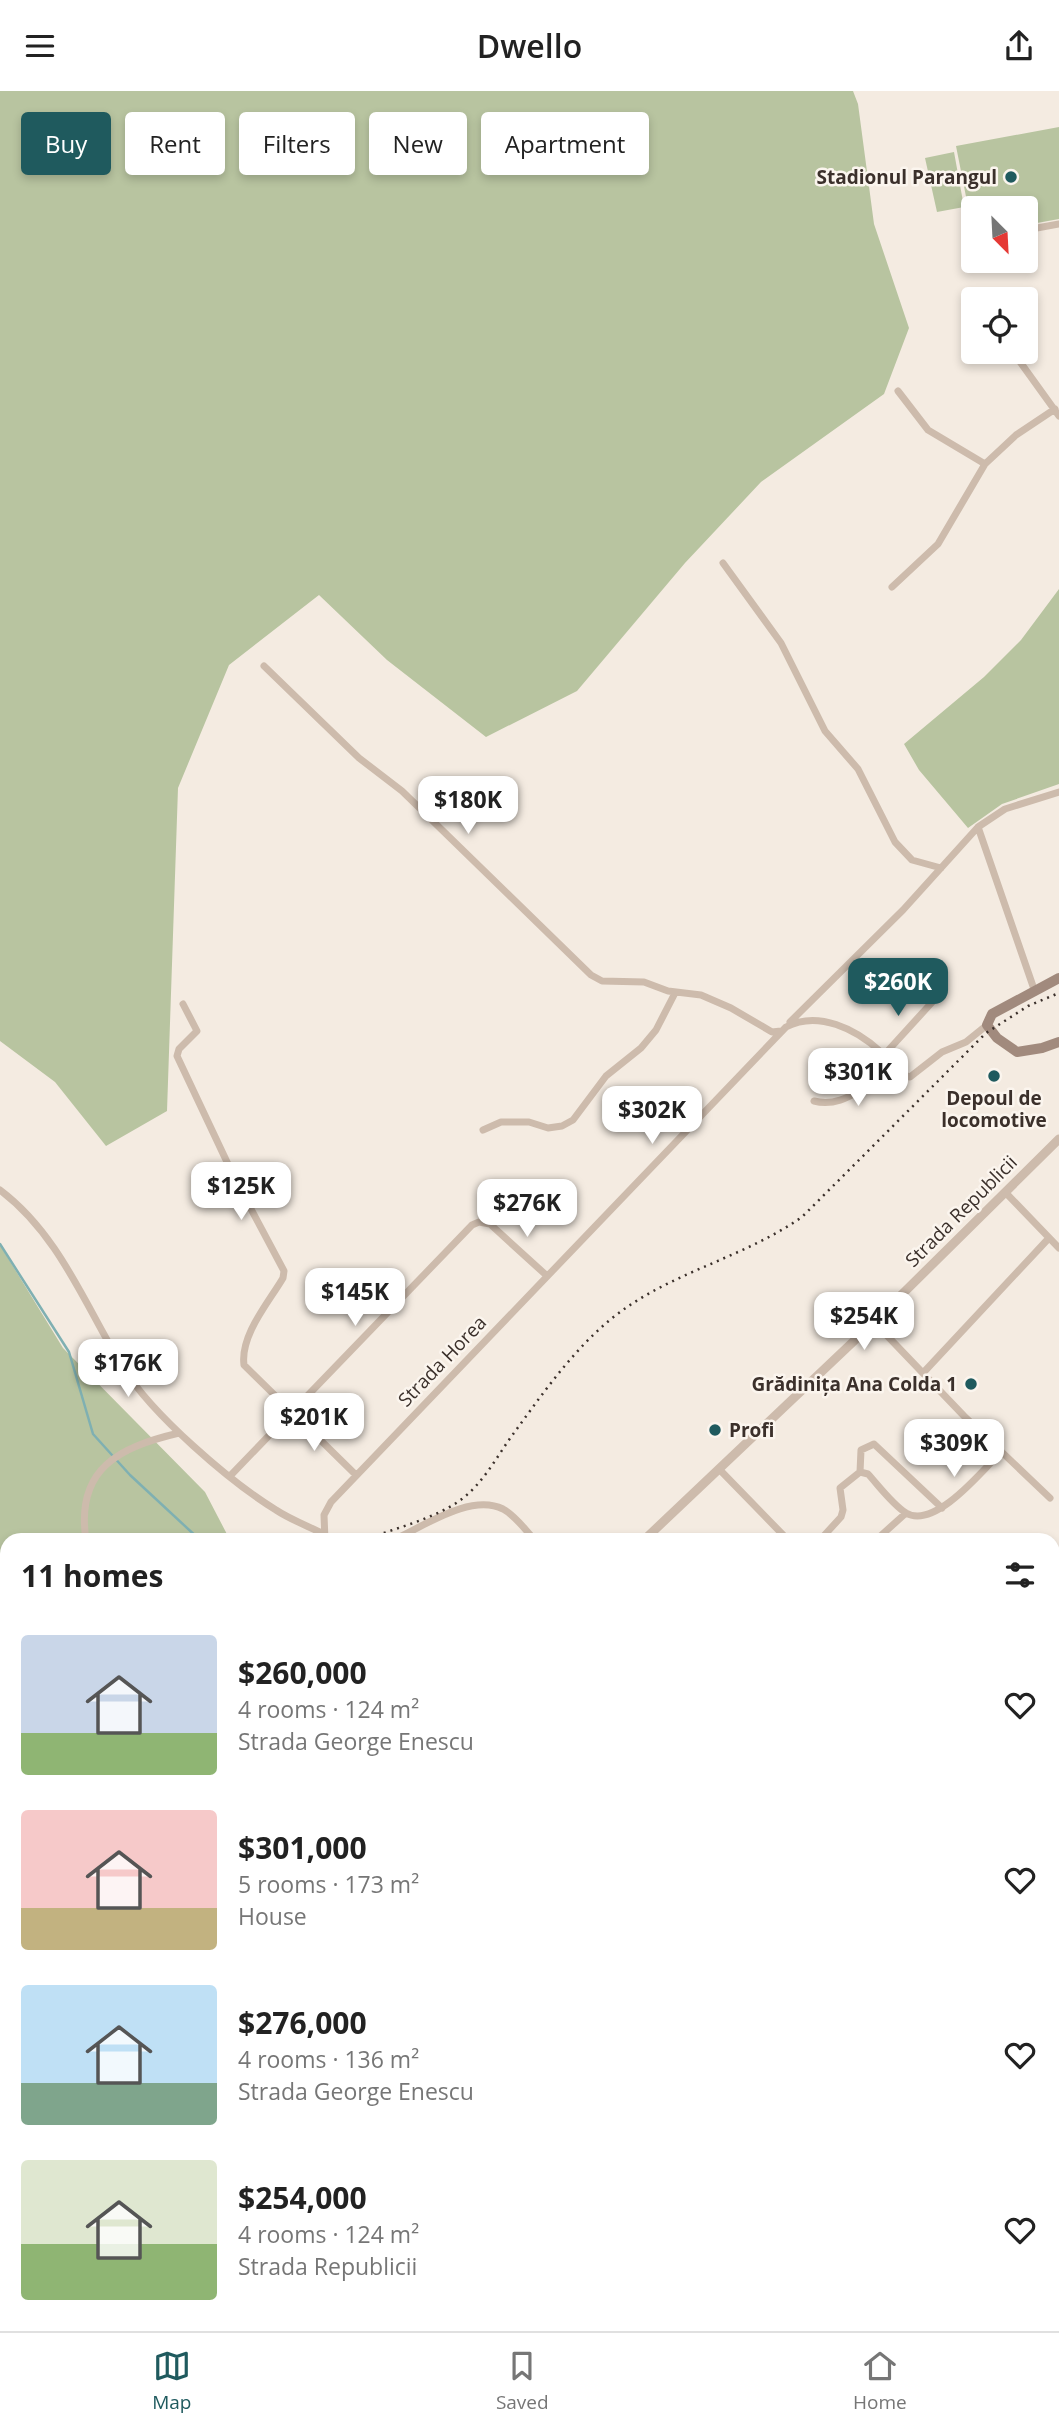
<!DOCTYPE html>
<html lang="en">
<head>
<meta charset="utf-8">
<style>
	body { margin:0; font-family:"Open Sans",sans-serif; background:#f2f2f2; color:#222; height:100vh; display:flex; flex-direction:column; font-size:26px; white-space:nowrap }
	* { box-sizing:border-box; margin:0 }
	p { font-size:23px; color:#767676 }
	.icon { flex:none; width:38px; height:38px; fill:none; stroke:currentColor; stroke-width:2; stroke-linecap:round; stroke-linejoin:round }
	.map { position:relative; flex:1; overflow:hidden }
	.details { position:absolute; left:0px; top:1442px; width:1060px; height:798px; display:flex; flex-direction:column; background:#fff; border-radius:21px 21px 0 0; box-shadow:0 4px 10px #0003 }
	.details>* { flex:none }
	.top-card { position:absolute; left:21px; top:21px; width:700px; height:63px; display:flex; gap:14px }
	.needle { width:46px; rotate:156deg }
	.fabs { position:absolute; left:961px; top:105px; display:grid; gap:14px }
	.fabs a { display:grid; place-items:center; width:77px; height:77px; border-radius:7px; background:#fff; box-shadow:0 4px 10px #0003; font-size:35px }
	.price { position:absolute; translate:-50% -60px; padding:0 16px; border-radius:14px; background:#fff; color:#222; font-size:23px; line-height:46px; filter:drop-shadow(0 2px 4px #0008) }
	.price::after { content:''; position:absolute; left:50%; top:42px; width:21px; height:16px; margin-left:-10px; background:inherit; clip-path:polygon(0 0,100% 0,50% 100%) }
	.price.on { background:#1f5a5e; color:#fff }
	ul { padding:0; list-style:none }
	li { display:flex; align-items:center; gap:21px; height:175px; padding:0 21px }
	li span { display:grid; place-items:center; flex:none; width:196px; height:140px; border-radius:7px; color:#555 }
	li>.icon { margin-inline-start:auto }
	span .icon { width:84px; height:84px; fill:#fffc; stroke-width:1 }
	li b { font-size:30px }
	h2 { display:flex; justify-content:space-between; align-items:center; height:84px; padding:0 21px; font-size:30px }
	.pill { padding:0 24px; border-radius:7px; background:#fff; box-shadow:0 4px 10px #0003; font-size:24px; line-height:63px }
	.pill.on { background:#1f5a5e; color:#fff }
	header { display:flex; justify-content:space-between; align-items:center; height:91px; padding:0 21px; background:#fff; font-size:32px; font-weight:600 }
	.tab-bar { display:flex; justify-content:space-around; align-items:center; height:98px; border-top:2px solid #e0e0e0; background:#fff; font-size:19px; color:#767676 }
	.tab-bar a { display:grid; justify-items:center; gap:4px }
	.tab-bar .on { color:#1f5a5e }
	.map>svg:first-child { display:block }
	.green { fill:#b8c4a0 }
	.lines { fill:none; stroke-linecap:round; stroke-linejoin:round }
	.stream { stroke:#7fb0b2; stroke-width:2.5 }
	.river { stroke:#7fb0b2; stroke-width:16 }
	.minor { stroke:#cdbbac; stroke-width:7 }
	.tertiary { stroke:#cdbbac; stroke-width:9 }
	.secondary { stroke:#a18a7d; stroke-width:10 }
	.rail { stroke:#3b302b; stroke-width:2.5; stroke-dasharray:2 5; stroke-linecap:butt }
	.poi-dot { fill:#1f5a5e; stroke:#fbf5ee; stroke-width:2.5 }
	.labels { text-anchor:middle; stroke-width:5; stroke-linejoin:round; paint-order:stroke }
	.poi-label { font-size:19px; font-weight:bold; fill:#3b302b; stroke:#fbf5ee; text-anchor:end }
	.street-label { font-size:19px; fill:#3b302b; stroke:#fbf5ee }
</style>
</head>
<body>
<header><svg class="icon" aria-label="menu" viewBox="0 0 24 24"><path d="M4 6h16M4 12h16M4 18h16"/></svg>Dwello<svg class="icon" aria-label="share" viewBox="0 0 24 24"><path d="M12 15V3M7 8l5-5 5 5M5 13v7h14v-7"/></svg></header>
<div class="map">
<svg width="1059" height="2240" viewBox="0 0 1059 2240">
	<rect width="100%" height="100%" fill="#f4ebe1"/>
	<path class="green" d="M0,0H853L858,13L874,133L909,237L884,303L761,391L685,472L577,600L486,646L387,569L319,504L229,574L178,697L167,1020L106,1055L55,991L0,950Z
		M1059,36V128L1026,134V117H973V141L956,55Z
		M954,61L964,116L937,121L925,67Z
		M1059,498V693L1002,713L968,737L919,679L904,653L984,586L1021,549Z
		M0,1154L63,1257L205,1401L230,1449H7V1948L0,1959Z"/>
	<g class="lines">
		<path class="stream" d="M0,1153L69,1261L93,1343L130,1384L200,1449"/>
		<path class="river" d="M1054,1503L1059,1496
			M856,2240L862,2233"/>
		<path class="minor" d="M1026,139L1059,133
			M1013,261L1059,325
			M898,300L928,339L985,373
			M723,472L781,552L825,640L858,678L895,751L912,769L941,777
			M892,496L938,453L985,373L1016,344L1055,318
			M264,575L359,667L402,700L591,884L602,890L644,891L668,900L701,904L731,917L772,941L781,940
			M978,736L1035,901
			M183,913L197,940L179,958L177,965L235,1088L284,1180L283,1187C269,1211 240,1244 244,1274L356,1384
			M790,931L903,819L978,736L1005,718L1059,701
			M884,964L935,908
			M814,1010C847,1019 869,986 902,983
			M483,1039L501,1031H529L548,1037L562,1035L573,1029L606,985L641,957L656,939L675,902
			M0,1099C60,1144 86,1217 124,1278C153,1324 229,1390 276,1419C291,1429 308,1435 324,1443
			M1005,1101L1059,1157
			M874,1231L964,1325L1050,1407
			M923,1282L1049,1147
			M719,1378L788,1449
			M860,1381L861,1359L874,1353L942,1417
			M231,1384L472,1134L479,1131L490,1133L546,1184
			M86,1449C75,1377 120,1356 179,1342
			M325,1449L324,1424L331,1411L786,936C818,919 856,938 881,961C891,970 897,983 910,986L942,961L966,951L987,934
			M393,1449C423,1436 470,1402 503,1418C516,1425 525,1439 535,1449
			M820,1449L841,1426L843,1419L840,1397L860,1381L868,1383C879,1395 892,1413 906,1422C935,1439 983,1379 1001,1361
			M876,1449L906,1422
			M1054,1575L1059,1571
			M0,1808L7,1807
			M1054,1949L1059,1943
			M0,1979L7,1966
			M1054,2171L1059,2169
			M478,2233H510
			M528,2233L551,2240
			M583,2240L588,2233
			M952,2240L959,2233"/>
		<path class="tertiary" d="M644,1449L874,1231L1059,1048
			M44,2240L48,2233"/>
		<path class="secondary" d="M1059,887L992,923L987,934L997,947L1017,961L1042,957L1059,951"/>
		<path class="rail" d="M364,1449C393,1438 426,1430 453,1414C480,1398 494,1370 511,1346C541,1305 571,1261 611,1228C669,1181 742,1168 802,1126L986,942L1028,915L1059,902
			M0,1865L7,1862"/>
	</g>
	<g class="poi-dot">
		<circle cx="1011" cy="86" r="7"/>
		<circle cx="994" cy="985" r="7"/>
		<circle cx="971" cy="1293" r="7"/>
		<circle cx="715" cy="1339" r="7"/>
	</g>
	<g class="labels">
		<g class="poi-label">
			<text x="997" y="93">Stadionul Parangul</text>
			<text x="994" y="1014" text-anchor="middle">Depoul de<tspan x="994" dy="22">locomotive</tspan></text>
			<text x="957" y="1300">Grădinița Ana Colda 1</text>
			<text x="729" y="1346" text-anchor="start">Profi</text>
		</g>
		<g class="street-label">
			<text transform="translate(961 1120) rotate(-45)" y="7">Strada Republicii</text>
			<text transform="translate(442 1270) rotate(-46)" y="7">Strada Horea</text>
		</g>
	</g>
</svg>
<div class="fabs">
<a><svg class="needle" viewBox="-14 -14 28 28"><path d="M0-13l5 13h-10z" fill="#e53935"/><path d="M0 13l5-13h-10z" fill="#767676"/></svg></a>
<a><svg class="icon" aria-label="locate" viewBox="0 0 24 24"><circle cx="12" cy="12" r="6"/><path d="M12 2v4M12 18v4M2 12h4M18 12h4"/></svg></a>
</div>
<b class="price" style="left:468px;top:745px">$180K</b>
<b class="price on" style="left:898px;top:927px">$260K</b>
<b class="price" style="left:858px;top:1017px">$301K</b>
<b class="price" style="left:652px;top:1055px">$302K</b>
<b class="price" style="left:241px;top:1131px">$125K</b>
<b class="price" style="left:527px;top:1148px">$276K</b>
<b class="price" style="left:355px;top:1237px">$145K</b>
<b class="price" style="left:864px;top:1261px">$254K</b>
<b class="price" style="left:128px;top:1308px">$176K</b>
<b class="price" style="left:314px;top:1362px">$201K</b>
<b class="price" style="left:954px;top:1388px">$309K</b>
<div class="top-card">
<a class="pill on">Buy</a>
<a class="pill">Rent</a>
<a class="pill">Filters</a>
<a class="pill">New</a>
<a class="pill">Apartment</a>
</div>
<section class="details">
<h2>11 homes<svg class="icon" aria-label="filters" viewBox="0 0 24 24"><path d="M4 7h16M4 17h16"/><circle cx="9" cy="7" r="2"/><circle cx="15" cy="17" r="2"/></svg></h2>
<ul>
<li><span style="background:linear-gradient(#c9d6e8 70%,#8fb573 0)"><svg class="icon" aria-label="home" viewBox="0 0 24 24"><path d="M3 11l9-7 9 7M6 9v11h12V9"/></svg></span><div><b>$260,000</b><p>4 rooms · 124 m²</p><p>Strada George Enescu</p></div><svg class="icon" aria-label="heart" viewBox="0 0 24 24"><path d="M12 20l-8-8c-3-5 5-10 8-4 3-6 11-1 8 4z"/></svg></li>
<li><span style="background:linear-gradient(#f6c9c9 70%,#c2b280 0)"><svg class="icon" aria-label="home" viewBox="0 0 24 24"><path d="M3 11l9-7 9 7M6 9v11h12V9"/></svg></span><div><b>$301,000</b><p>5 rooms · 173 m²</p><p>House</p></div><svg class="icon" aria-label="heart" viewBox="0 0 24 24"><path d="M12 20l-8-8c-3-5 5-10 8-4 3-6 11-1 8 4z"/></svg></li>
<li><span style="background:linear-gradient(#bfe0f5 70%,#7fa58c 0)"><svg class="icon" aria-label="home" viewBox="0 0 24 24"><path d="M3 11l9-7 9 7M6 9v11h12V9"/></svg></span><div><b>$276,000</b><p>4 rooms · 136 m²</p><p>Strada George Enescu</p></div><svg class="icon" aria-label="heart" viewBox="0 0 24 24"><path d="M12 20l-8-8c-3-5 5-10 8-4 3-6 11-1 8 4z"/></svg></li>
<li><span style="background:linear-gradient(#dfe7d0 60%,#8fb573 0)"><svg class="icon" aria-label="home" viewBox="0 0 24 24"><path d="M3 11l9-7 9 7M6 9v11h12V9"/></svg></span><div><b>$254,000</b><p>4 rooms · 124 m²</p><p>Strada Republicii</p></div><svg class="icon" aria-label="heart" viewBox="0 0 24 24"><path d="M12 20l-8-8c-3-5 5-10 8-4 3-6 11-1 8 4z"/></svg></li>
</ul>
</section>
</div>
<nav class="tab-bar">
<a class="on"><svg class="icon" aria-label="map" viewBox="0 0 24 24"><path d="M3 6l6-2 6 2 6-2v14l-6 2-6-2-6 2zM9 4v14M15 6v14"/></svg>Map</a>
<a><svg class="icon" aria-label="saved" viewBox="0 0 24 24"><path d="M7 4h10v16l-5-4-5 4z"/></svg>Saved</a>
<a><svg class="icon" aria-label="home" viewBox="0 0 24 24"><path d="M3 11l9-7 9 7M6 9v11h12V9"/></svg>Home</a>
</nav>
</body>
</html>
